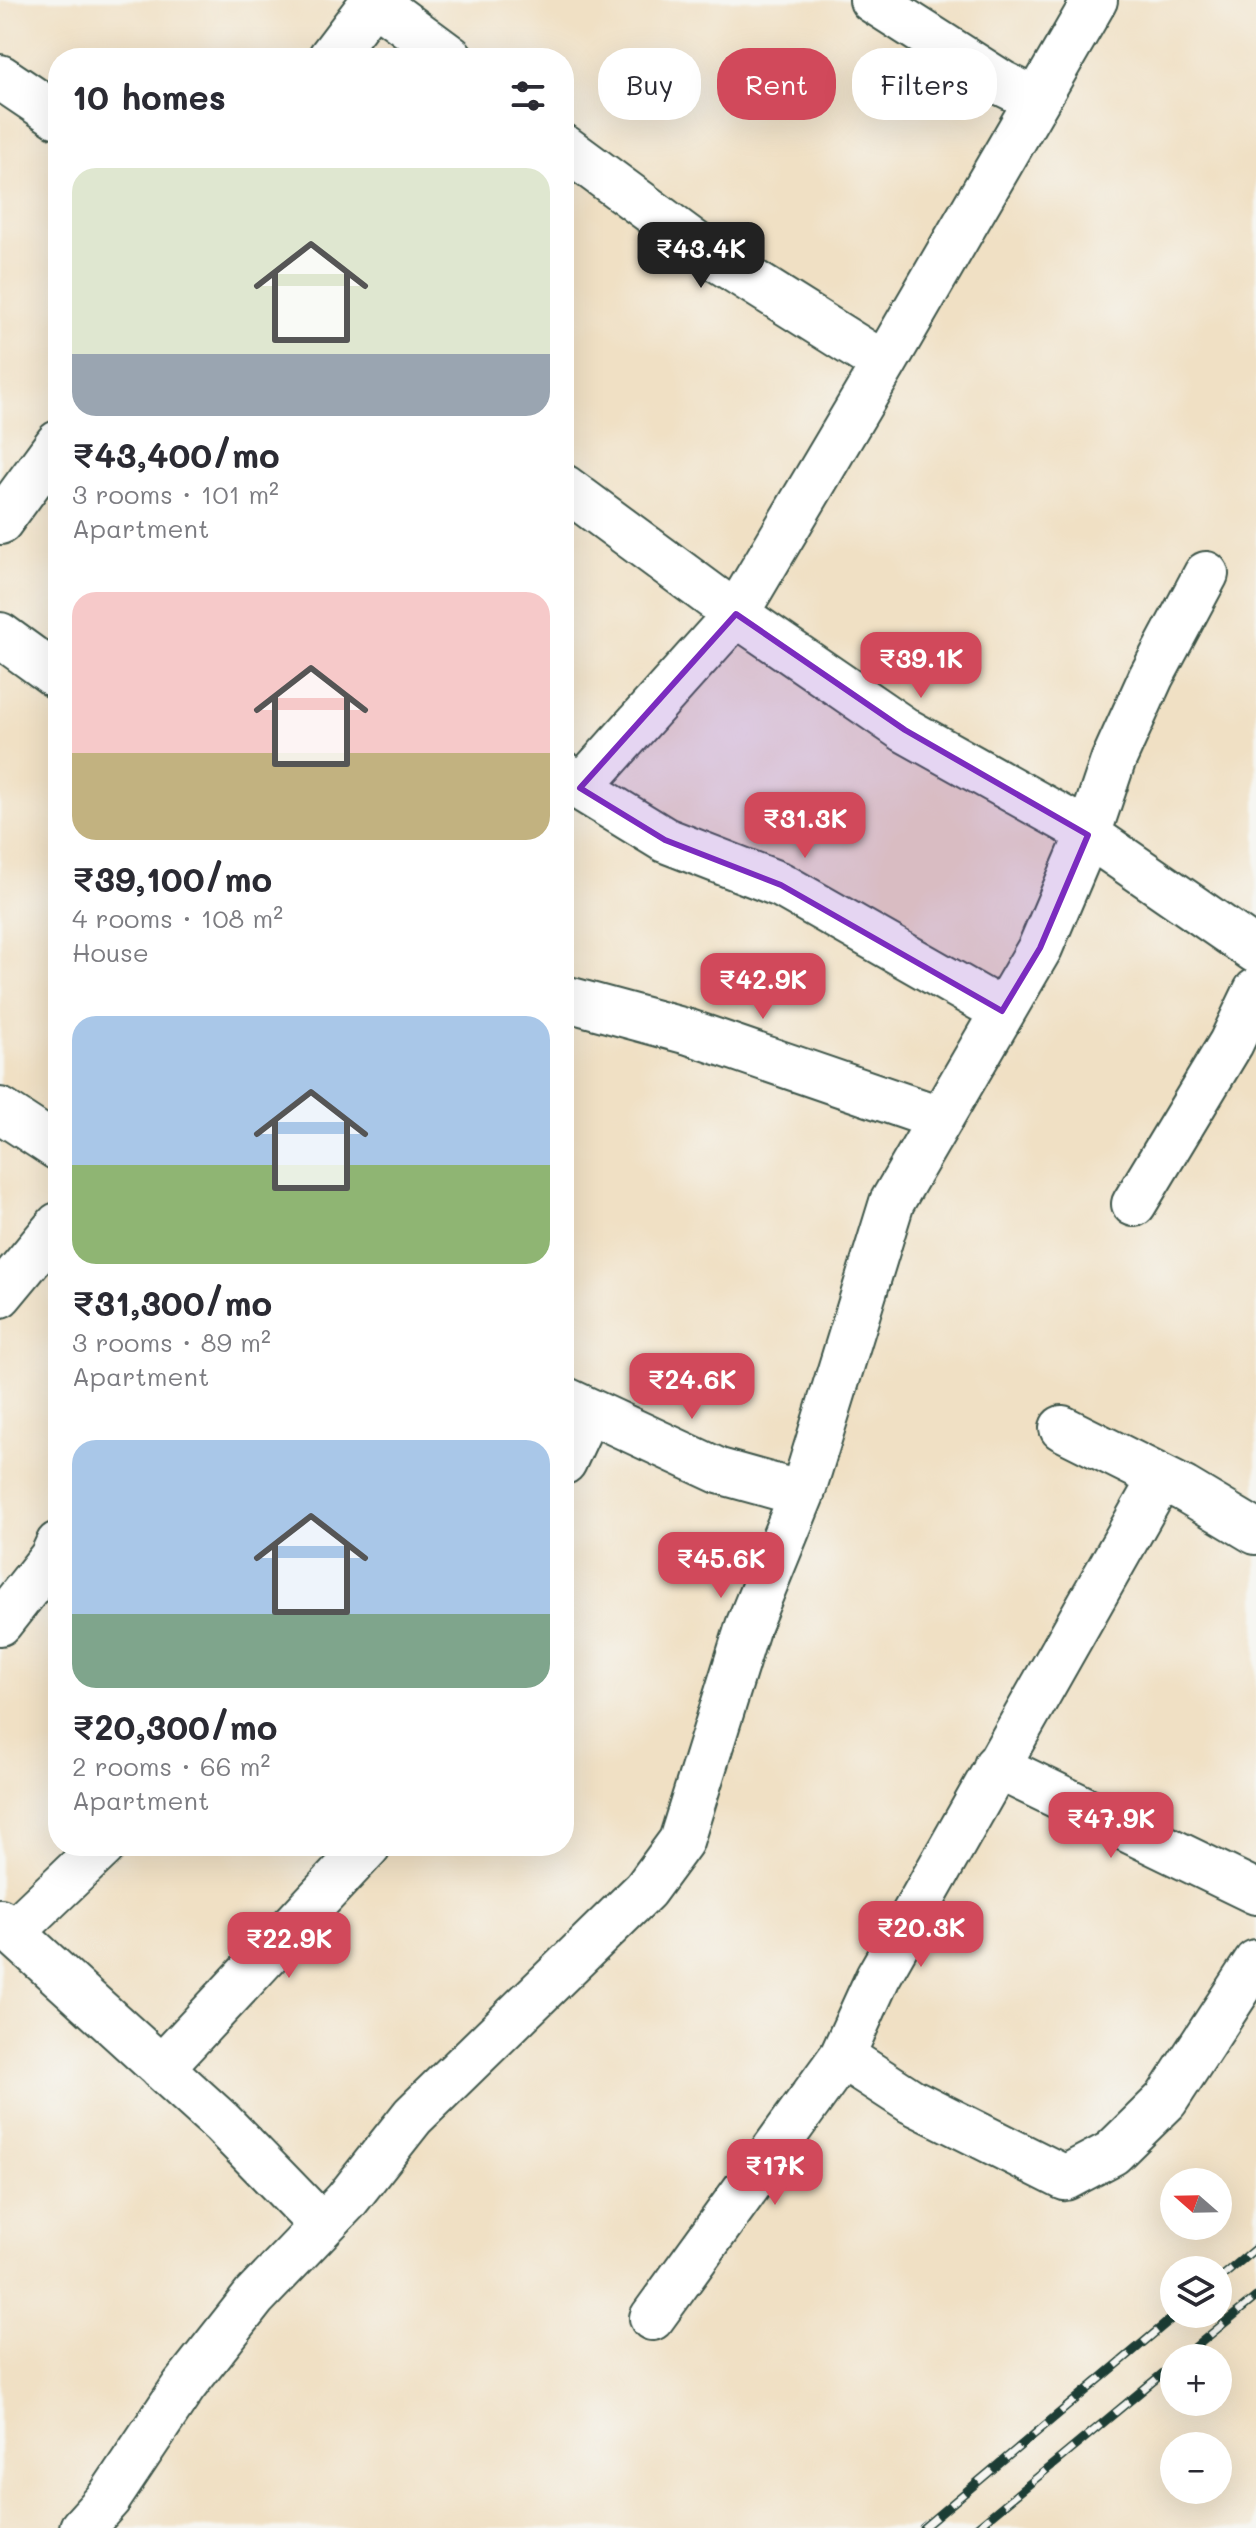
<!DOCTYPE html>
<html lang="en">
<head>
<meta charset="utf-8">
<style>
	body { margin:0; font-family:Mali,sans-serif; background:#f7f7f7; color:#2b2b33; height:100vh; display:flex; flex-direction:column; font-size:30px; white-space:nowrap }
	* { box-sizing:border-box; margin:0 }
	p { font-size:26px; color:#7c7c81 }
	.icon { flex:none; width:44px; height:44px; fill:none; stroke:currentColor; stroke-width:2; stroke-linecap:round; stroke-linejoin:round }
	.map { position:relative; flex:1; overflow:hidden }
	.panel { position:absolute; left:48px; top:48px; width:526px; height:1808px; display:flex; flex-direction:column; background:#fff; border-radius:32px; box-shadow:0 8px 32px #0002 }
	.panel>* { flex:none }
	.banner { position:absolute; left:598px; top:48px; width:538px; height:72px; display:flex; gap:16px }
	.needle { width:52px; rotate:290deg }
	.fabs { position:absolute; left:1160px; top:2168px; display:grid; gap:16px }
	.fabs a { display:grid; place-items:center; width:72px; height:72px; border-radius:50%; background:#fff; box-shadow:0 8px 32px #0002; font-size:40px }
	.price { position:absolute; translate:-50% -68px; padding:0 18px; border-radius:16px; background:#d1495b; color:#fff; font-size:26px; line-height:52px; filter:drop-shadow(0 2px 4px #0008) }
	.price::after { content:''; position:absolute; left:50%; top:48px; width:24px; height:18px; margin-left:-12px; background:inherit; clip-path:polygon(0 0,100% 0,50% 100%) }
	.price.current { background:#222; color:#fff }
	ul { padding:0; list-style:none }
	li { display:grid; align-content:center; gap:16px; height:424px; padding:0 24px }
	li span { display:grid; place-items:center; height:248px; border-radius:24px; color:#555 }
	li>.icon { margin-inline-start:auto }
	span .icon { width:144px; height:144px; fill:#fffc; stroke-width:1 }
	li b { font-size:34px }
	h2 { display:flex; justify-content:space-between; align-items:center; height:96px; padding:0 24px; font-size:34px }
	.tag { padding:0 28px; border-radius:32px; background:#fff; box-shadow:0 8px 32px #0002; font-size:28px; line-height:72px }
	.tag.current { background:#d1495b; color:#fff }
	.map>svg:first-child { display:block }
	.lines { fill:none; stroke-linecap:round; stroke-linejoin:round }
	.minor-casing { stroke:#3e554a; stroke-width:48 }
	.minor { stroke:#fff; stroke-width:44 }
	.rail-casing { stroke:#1f3d34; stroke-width:9 }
	.rail { stroke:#f6f6f2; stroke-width:6; stroke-dasharray:18; stroke-linecap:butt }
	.marked { fill:#7b2cbf; fill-opacity:0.2; stroke:#7b2cbf; stroke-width:6; stroke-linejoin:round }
</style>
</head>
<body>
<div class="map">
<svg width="1256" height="2528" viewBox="0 0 1256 2528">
	<rect width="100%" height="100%" fill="#f6f6f2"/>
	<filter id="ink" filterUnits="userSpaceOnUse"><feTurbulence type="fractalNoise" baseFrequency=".0125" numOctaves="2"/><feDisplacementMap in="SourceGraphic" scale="16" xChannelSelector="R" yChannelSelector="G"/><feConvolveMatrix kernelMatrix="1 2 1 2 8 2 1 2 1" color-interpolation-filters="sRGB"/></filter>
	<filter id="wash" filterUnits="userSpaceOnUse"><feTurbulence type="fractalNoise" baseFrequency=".006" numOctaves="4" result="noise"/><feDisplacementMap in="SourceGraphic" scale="32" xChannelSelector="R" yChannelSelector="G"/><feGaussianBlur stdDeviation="1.8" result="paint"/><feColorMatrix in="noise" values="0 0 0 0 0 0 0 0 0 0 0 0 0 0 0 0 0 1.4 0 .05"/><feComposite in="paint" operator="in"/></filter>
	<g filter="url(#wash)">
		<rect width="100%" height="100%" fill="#f0e0c4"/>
	</g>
	<g filter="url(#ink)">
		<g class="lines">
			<defs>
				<path id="minor" d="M872,0L1002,83L1037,100
					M374,1L451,58
					M330,58L374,0
					M0,77L58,116
					M564,147L709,254L884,364
					M564,487L736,614L905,730L1068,821L1256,951
					M0,522L58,443
					M0,635L58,677
					M564,774L580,788L665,840L781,885L1002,1011
					M580,788L736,614L884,364L1095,0
					M564,998L689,1032L939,1118
					M0,1110L58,1148
					M1134,1204L1231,1043L1256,991
					M0,1295L58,1225
					M564,1399L719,1471L802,1494
					M1062,1428L1184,1489L1256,1532
					M564,1462L588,1411
					M1161,1478L878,1977L842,2056L911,2101L1065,2178L1112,2153L1166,2100L1256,1962
					M0,1623L52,1557L58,1544
					M996,1766L1256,1892
					M0,1921L222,2123L322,2226
					M13,1932L103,1846
					M161,2068L368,1846
					M652,2318L842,2056
					M82,2528L109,2498L184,2386L254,2297L346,2201L413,2116L645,1890L681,1841L748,1626L802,1494L892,1202L1040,948L1088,835L1113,761L1151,677L1206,574"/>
			</defs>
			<use href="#minor" class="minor-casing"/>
			<use href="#minor" class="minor"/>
			<defs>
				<path id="rail" d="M1218,2280L1256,2248
					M1182,2358L1256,2297
					M923,2528L1177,2314
					M976,2528L1174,2364"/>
			</defs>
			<use href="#rail" class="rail-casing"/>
			<use href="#rail" class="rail"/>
		</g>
	</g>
	<path class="marked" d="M736,614L905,730L1088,835L1040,948L1002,1011L781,885L665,840L580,788Z"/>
</svg>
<div class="fabs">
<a><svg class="needle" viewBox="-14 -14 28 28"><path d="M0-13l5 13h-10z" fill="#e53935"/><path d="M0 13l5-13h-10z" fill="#7c7c81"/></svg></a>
<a><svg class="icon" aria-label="layers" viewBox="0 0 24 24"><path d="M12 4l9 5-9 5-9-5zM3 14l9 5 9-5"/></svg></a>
<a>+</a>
<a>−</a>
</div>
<b class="price current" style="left:701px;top:290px">₹43.4K</b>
<b class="price" style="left:921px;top:700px">₹39.1K</b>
<b class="price" style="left:805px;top:860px">₹31.3K</b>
<b class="price" style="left:763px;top:1021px">₹42.9K</b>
<b class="price" style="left:692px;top:1421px">₹24.6K</b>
<b class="price" style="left:721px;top:1600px">₹45.6K</b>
<b class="price" style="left:1111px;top:1860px">₹47.9K</b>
<b class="price" style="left:921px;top:1969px">₹20.3K</b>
<b class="price" style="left:289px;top:1980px">₹22.9K</b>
<b class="price" style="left:775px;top:2207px">₹17K</b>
<div class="banner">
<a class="tag">Buy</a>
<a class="tag current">Rent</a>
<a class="tag">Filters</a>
</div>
<section class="panel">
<h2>10 homes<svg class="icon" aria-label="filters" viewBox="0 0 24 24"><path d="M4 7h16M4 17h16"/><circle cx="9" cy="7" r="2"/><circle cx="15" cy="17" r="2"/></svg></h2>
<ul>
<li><span style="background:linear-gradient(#dfe7d0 75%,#9aa5b1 0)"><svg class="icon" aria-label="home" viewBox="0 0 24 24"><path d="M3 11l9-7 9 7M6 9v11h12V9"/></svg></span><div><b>₹43,400/mo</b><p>3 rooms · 101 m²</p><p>Apartment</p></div></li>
<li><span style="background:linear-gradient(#f6c9c9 65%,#c2b280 0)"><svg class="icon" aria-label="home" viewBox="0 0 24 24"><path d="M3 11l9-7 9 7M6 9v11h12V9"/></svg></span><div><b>₹39,100/mo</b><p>4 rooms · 108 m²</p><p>House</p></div></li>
<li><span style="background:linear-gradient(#a9c7e8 60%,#8fb573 0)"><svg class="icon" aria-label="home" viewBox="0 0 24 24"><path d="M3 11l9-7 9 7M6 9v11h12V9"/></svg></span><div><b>₹31,300/mo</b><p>3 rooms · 89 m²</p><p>Apartment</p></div></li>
<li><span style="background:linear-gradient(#a9c7e8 70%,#7fa58c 0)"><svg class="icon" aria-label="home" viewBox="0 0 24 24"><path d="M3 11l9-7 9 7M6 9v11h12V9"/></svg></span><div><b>₹20,300/mo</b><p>2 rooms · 66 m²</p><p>Apartment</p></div></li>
</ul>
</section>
</div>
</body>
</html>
